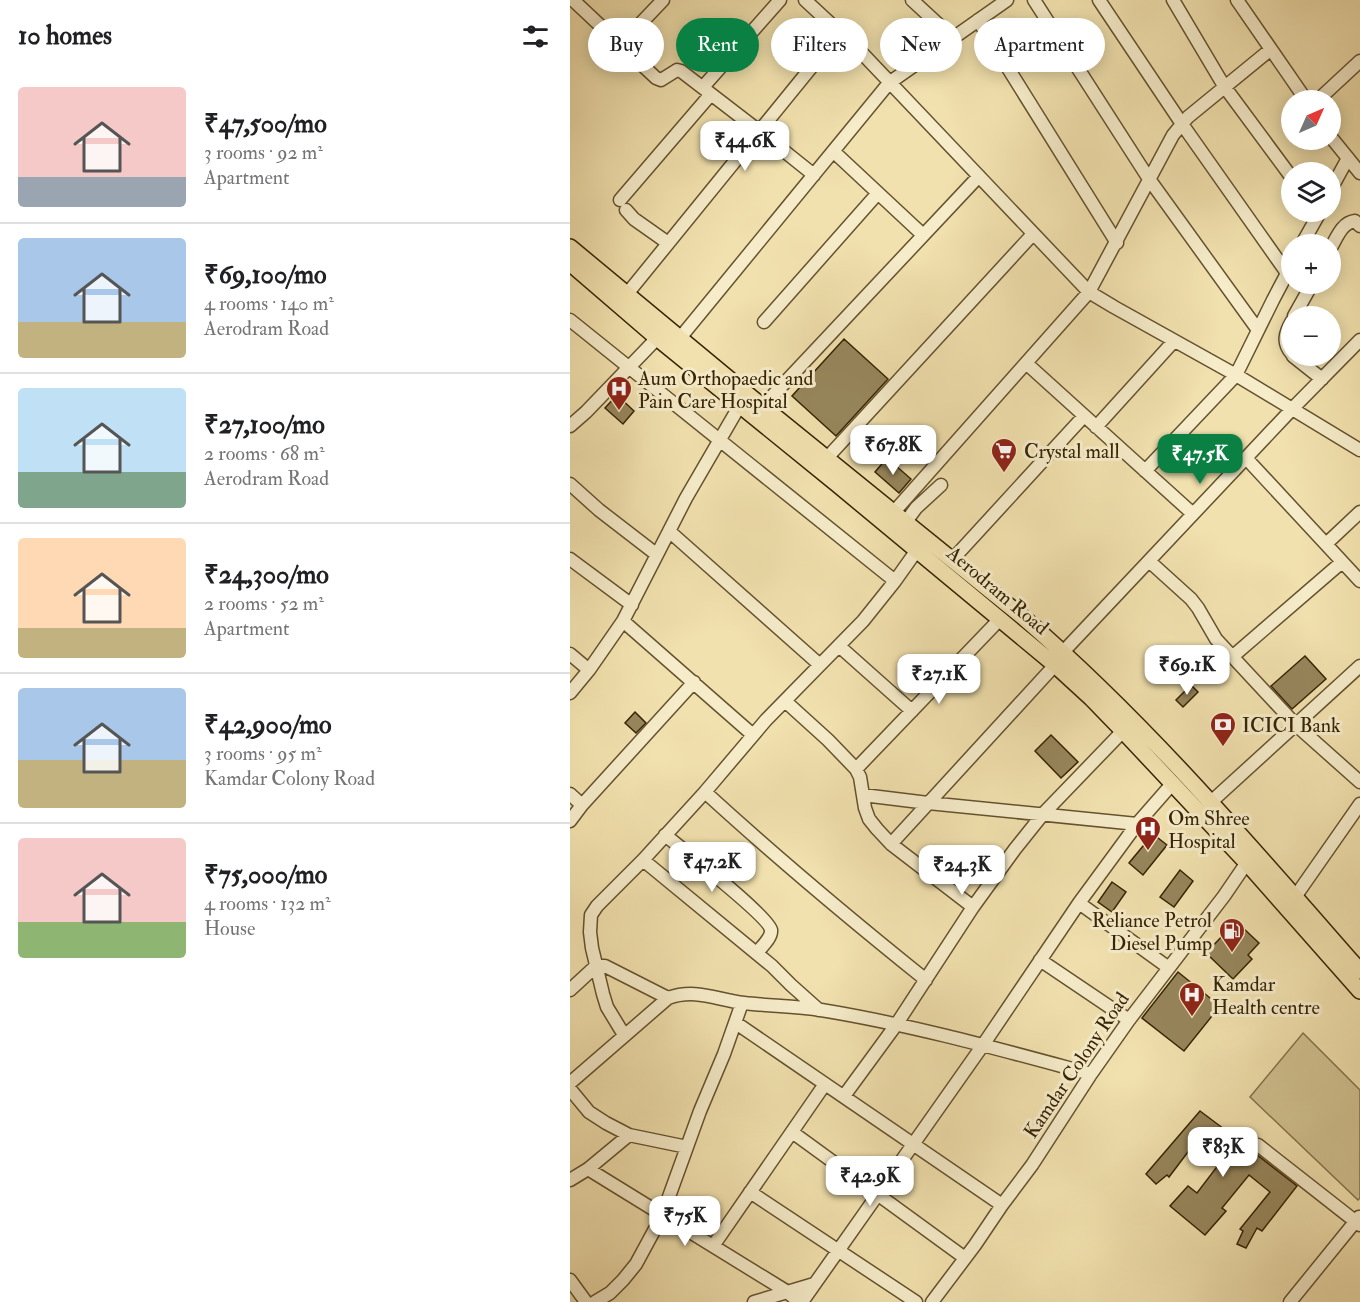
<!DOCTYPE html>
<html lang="en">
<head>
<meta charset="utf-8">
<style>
	body { margin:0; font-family:"IM FELL Double Pica",serif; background:#f2f2f2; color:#202124; height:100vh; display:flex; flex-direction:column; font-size:22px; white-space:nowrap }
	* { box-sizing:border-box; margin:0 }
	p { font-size:20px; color:#757577 }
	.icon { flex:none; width:33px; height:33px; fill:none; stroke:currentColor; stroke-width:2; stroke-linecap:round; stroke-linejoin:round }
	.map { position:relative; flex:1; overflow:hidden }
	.drawer { display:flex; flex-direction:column; background:#fff; width:570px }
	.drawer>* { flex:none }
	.banner { position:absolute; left:18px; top:18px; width:570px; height:54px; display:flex; gap:12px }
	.needle { width:39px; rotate:45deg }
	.controls { position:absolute; left:711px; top:90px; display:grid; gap:12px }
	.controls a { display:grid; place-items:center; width:60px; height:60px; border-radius:50%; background:#fff; box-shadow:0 3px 15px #0003; font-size:30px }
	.price { position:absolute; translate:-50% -51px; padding:0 14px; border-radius:12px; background:#fff; color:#222; font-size:20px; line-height:39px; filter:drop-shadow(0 2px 3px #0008) }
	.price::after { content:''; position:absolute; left:50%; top:36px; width:18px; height:14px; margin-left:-9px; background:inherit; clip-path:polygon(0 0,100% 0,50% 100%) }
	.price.on { background:#0b8043; color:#fff }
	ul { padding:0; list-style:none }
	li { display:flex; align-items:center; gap:18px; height:150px; padding:0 18px }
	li+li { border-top:2px solid #e0e0e0 }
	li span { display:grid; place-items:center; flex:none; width:168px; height:120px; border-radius:6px; color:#555 }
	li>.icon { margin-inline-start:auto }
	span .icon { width:72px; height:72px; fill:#fffc; stroke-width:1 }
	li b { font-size:26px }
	h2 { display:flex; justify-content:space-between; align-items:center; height:72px; padding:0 18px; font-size:26px }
	.pill { padding:0 21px; border-radius:27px; background:#fff; box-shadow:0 3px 15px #0003; font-size:21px; line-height:54px }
	.pill.on { background:#0b8043; color:#fff }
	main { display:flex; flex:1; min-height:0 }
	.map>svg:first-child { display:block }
	.green { fill:#d1c191; stroke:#84724a; stroke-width:1.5 }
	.building { fill:#97865c; stroke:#362304; stroke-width:1.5 }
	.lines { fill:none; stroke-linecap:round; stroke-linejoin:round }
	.minor-casing { stroke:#65522e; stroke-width:15 }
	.major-casing { stroke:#362304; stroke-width:18 }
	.minor { stroke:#f6ecca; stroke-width:12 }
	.major { stroke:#f1e1ae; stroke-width:15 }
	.labels { text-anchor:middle; stroke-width:6; stroke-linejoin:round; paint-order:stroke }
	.poi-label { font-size:20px; fill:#362304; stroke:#f6ecca; text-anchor:start }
	.street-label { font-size:20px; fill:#362304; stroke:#f6ecca }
</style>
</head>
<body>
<main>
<section class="drawer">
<h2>10 homes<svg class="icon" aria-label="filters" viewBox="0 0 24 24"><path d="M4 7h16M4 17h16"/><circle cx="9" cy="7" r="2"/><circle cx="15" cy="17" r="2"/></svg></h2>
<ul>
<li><span style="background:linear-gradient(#f6c9c9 75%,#9aa5b1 0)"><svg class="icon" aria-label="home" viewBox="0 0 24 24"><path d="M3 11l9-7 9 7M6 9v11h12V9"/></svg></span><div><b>₹47,500/mo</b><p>3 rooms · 92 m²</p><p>Apartment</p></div></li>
<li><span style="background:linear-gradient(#a9c7e8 70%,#c2b280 0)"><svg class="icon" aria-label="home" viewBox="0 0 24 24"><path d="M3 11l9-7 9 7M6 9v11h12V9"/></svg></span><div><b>₹69,100/mo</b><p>4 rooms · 140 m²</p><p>Aerodram Road</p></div></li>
<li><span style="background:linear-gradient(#bfe0f5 70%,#7fa58c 0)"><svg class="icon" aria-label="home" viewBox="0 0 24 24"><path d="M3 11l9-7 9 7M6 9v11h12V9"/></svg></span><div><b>₹27,100/mo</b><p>2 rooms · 68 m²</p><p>Aerodram Road</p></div></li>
<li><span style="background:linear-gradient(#ffd9b3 75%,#c2b280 0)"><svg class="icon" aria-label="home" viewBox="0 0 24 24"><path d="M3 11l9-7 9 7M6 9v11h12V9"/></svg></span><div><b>₹24,300/mo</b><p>2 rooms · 52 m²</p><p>Apartment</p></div></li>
<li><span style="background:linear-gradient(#a9c7e8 60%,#c2b280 0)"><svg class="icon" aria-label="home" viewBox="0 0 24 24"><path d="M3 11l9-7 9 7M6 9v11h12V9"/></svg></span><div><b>₹42,900/mo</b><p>3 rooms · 95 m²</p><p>Kamdar Colony Road</p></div></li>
<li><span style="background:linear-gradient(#f6c9c9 70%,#8fb573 0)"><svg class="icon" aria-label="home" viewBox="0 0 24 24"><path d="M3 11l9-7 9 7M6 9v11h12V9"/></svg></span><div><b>₹75,000/mo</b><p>4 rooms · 132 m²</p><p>House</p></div></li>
</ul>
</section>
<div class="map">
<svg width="790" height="1302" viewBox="0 0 790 1302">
	<rect width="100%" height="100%" fill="#f1e1ae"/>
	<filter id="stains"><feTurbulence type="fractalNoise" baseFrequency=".00333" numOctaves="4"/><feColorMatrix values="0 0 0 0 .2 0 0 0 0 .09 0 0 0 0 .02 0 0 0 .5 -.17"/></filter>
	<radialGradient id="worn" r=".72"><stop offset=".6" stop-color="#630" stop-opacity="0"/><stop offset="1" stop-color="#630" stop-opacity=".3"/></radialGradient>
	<path class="green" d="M733,1033L790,1090V1198L788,1200L680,1097Z"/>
	<path class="building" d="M274,339L318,379L266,436L222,396Z
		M47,395L64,411L53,424L35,408Z
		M317,458L341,479L329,493L305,472Z
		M735,656L756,679L722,709L701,686Z
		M621,685L628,692L613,707L606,700Z
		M65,712L76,723L66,733L55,723Z
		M481,735L508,762L491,778L465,751Z
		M583,834L597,845L573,875L559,863Z
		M610,870L623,881L604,907L590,897Z
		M542,882L556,892L542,912L528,902Z
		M672,927L689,943L678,955L682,959L663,979L636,953L657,931L663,936Z
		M608,972L650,1006L614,1051L572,1018Z
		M630,1111L670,1141L678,1130L687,1137L682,1140L680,1143V1148L682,1151L727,1186L692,1231L687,1228L676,1248L667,1244L673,1231L670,1229L700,1192L679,1175L652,1208L656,1211L635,1235L600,1206L618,1186L627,1193L656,1155L630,1136L599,1177L597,1175L586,1184L576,1174Z"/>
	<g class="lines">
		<defs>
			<path id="minor" d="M3,0L86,78L91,80L107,70L111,71L189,131L244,175
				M235,0L290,51L519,292L544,307L666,375L790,450
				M342,0L382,37
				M464,0L579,179L688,330
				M529,0L612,124L717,273
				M603,0L654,86L722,178
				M667,0L736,100
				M408,20L547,243
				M50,45L93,0
				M133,87L210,0
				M748,100L790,61
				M760,136L790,173
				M263,151L353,235
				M760,191L778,158
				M50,200L141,94
				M56,210L64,219L98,243
				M732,244L750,212
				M760,249C767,238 771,223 785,221L790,226
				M57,294L270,32
				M724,316L742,284
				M0,320L325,581
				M722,321C715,333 712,343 722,354
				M194,322L308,193
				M110,338L319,83L437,0
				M723,356L752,379
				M456,363L623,514
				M192,407L409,176
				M0,426L16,412L92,333
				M526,427L604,341
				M676,458L790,581
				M256,459L463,234
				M575,471L666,375L703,300L722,264
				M0,484L29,510L86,554
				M323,513L519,292L603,135L618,117L700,50
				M335,523L346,508L371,485
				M99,531L250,665
				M756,544L790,512
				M0,559L62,605
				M382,560L514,416
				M579,561L621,599L628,608L646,639L726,725L790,782
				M53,621L183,735
				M269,646L342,711
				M493,652L723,408L790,340
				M0,654L19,670
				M662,657L772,562
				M0,693L19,670L53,621L116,498L170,405
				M215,701L258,740L286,769L290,777L295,808L299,819L307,829L321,844L403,907
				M286,769L430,619
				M135,792C206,857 280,919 356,980
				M0,794L12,805
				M293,795L358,803L567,824
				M641,802L790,666
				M0,821L12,805L124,682
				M95,835C111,848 199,917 201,930C202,938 191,947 187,953
				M321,844L485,665
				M73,860L202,966L221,985L249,1010
				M725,897L790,804
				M509,903L599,968
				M470,960L559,1020
				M0,990L26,966H35L98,998
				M166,1023L432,1205
				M54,1035L37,1007L33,994L22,948L20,932L21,915L27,906L73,860L135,792L196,720L293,621L325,581L347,550
				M0,1083L98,998C126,988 147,1000 174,1003C200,1006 226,1006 251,1010C343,1025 432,1050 521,1074
				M0,1089L19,1112L36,1123L59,1135L117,1147
				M274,1096L326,1025L403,907L445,849L473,814L553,731
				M222,1132L395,1258
				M688,1145L790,1225
				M18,1169L216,1291L229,1302
				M0,1180L18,1169L59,1135
				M180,1192L346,1302
				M143,1246L255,1084
				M0,1280L16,1302
				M25,1302L40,1293L53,1280L66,1264L92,1216L130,1111L154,1054L172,1003
				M184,1302L244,1284
				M232,1302L413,1045L509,903L567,824L602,784
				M362,1302L405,1245L432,1205L462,1165L521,1074L559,1020L654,896L682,855
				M720,1302L789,1217"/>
			<path id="major" d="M0,247L176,393L454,618C577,724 683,849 790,971
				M0,263L87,338L268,485L485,665L521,698L553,731L677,863L790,991"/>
		</defs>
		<use href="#minor" class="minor-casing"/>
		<use href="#major" class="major-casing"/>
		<use href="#minor" class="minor"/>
		<use href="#major" class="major"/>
	</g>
	<defs>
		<symbol id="hospital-pin" viewBox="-11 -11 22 30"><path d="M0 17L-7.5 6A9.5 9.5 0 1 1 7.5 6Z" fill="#8f2418" stroke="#f6ecca"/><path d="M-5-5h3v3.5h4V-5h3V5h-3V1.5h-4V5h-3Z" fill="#fff"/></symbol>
		<symbol id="supermarket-pin" viewBox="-11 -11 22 30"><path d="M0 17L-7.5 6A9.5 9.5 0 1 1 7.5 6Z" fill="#8f2418" stroke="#f6ecca"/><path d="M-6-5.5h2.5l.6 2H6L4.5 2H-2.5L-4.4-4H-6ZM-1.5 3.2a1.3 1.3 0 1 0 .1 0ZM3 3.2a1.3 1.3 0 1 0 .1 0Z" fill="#fff"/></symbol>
		<symbol id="bank-pin" viewBox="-11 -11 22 30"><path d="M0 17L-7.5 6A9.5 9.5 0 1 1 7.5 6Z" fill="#8f2418" stroke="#f6ecca"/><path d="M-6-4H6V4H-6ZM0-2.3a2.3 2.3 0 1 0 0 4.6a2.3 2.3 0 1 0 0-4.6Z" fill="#fff"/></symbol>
		<symbol id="fuel-pin" viewBox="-11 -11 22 30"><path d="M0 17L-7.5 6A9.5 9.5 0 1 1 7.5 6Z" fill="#8f2418" stroke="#f6ecca"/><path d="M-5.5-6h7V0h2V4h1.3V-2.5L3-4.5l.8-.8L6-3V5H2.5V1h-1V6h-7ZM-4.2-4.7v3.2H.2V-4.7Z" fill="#fff"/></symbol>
	</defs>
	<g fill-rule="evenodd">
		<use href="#hospital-pin" x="34" y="374" width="30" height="40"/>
		<use href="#supermarket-pin" x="419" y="436" width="30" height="40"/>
		<use href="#bank-pin" x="638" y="710" width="30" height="40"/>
		<use href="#hospital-pin" x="563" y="814" width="30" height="40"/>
		<use href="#fuel-pin" x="647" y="916" width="30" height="40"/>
		<use href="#hospital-pin" x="607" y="980" width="30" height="40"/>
	</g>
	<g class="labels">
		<g class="poi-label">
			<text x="68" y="385">Aum Orthopaedic and<tspan x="68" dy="23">Pain Care Hospital</tspan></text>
			<text x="454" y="458">Crystal mall</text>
			<text x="672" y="732">ICICI Bank</text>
			<text x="598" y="825">Om Shree<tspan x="598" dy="23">Hospital</tspan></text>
			<text x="642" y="927" text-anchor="end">Reliance Petrol<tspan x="642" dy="23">Diesel Pump</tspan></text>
			<text x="642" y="991">Kamdar<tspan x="642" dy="23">Health centre</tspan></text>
		</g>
		<g class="street-label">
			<text transform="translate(428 590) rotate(40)" y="7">Aerodram Road</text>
			<text transform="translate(506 1065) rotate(-56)" y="7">Kamdar Colony Road</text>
		</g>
	</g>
	<rect width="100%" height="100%" filter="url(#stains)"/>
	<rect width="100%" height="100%" fill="url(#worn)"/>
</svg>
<div class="controls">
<a><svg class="needle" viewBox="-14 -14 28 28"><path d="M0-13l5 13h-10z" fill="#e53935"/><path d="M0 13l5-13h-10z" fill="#757577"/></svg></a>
<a><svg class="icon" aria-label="layers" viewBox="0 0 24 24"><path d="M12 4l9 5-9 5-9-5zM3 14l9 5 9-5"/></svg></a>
<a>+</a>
<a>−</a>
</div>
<b class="price" style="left:175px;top:172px">₹44.6K</b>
<b class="price" style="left:323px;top:476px">₹67.8K</b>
<b class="price on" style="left:630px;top:485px">₹47.5K</b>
<b class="price" style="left:617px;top:696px">₹69.1K</b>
<b class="price" style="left:369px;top:705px">₹27.1K</b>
<b class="price" style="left:142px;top:893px">₹47.2K</b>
<b class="price" style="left:392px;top:896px">₹24.3K</b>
<b class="price" style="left:653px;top:1178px">₹83K</b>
<b class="price" style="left:300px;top:1207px">₹42.9K</b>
<b class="price" style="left:115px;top:1247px">₹75K</b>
<div class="banner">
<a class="pill">Buy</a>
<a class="pill on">Rent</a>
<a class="pill">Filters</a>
<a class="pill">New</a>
<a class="pill">Apartment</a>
</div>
</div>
</main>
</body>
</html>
